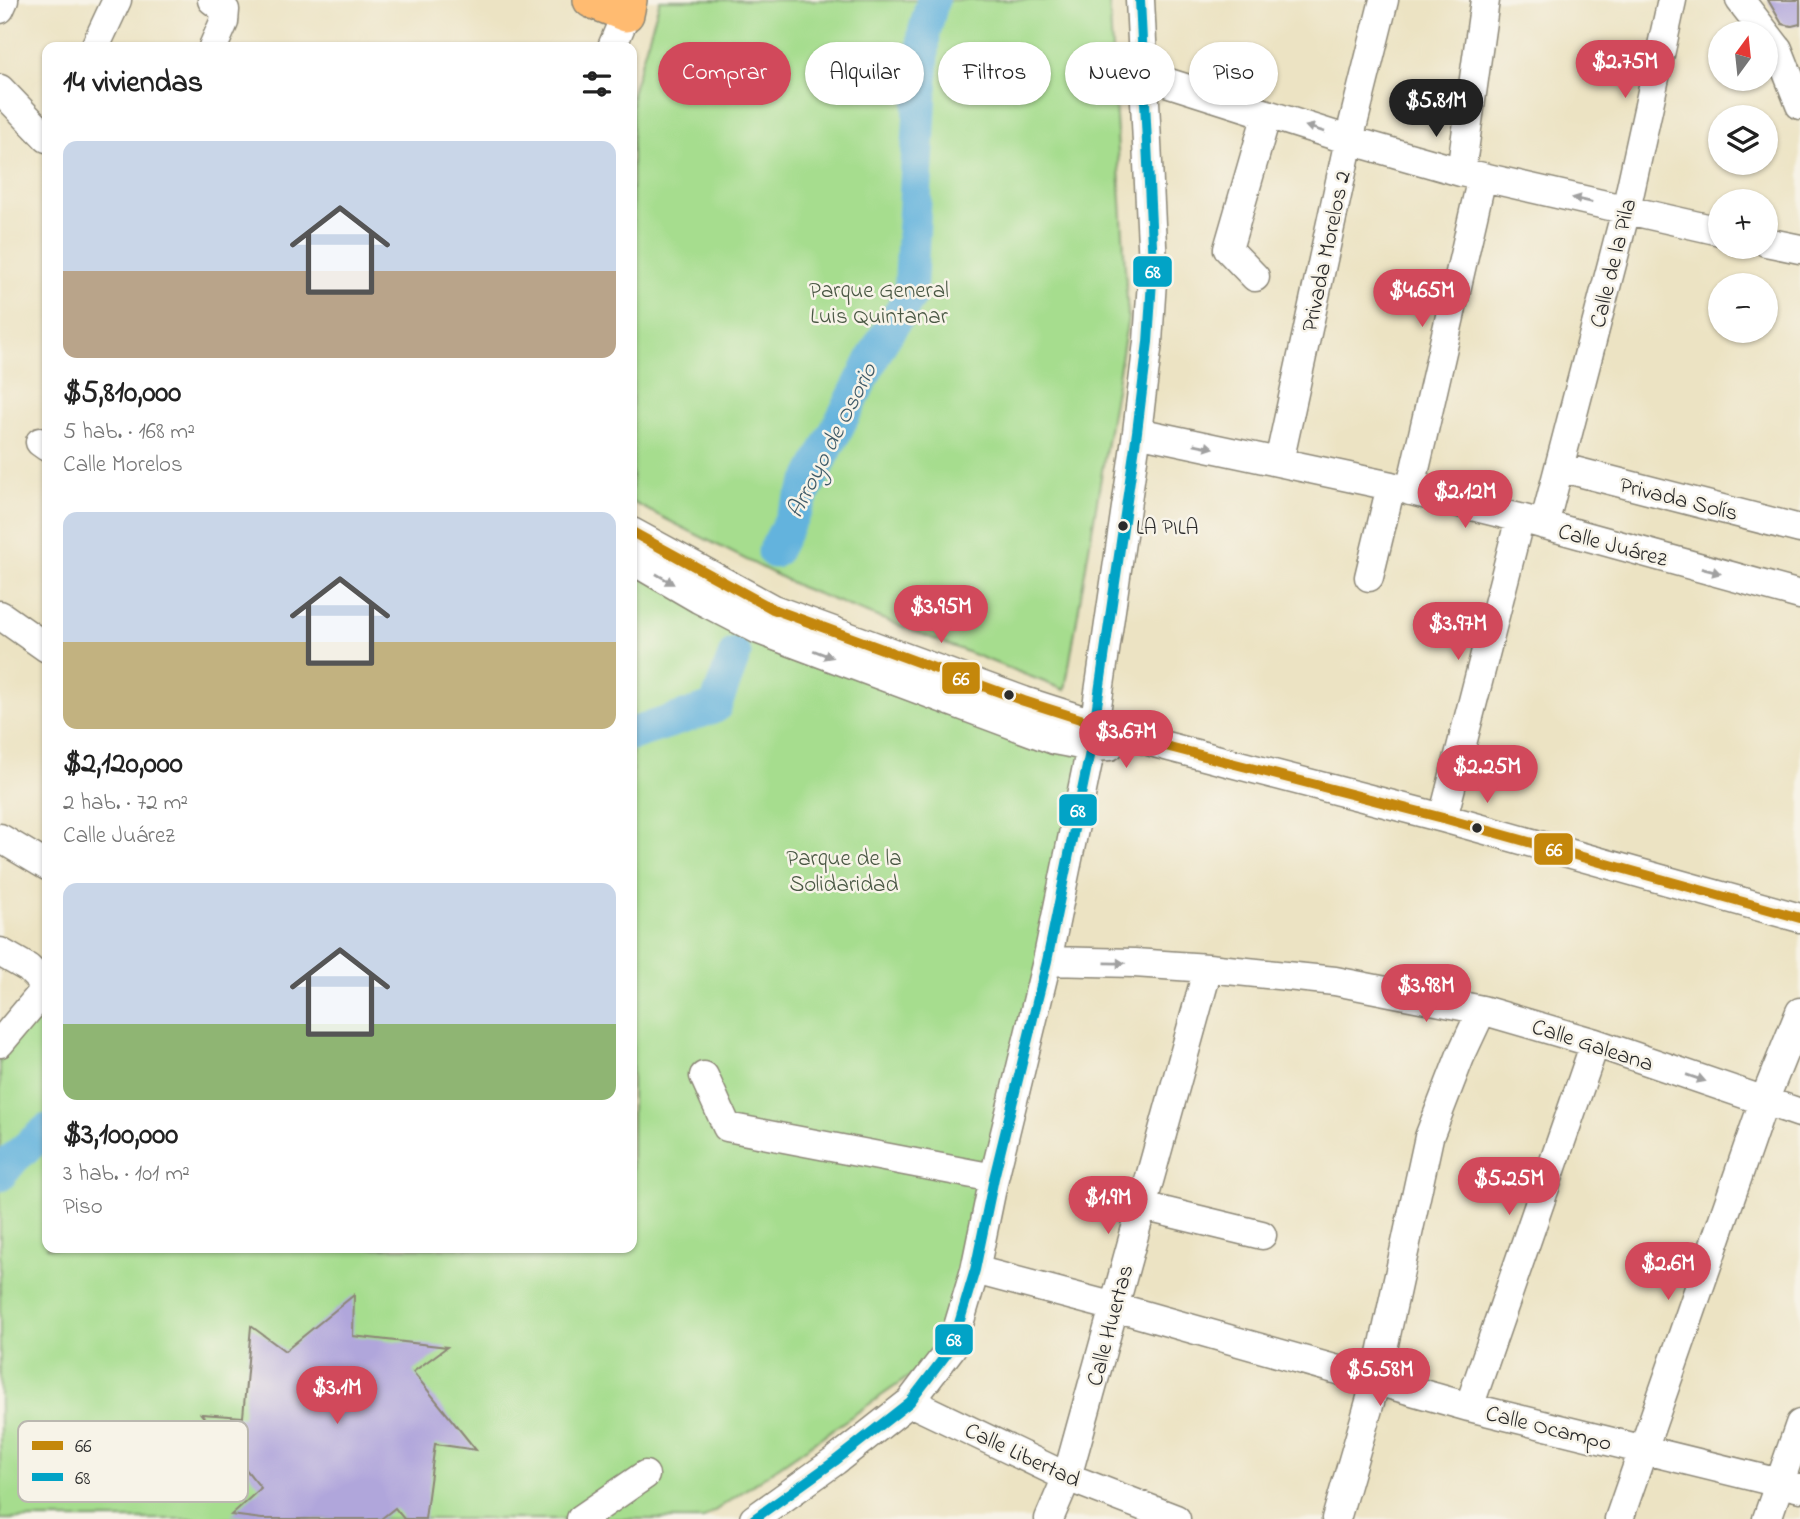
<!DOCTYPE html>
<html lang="es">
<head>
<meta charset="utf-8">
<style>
	body { margin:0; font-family:"Indie Flower",sans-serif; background:#f6f6f6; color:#222; height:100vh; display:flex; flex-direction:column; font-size:26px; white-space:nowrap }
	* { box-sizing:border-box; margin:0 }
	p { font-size:23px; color:#767676 }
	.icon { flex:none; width:38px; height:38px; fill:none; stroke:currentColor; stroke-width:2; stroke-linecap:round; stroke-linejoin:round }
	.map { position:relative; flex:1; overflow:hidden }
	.details { position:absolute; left:42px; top:42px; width:595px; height:1211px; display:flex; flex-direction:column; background:#fff; border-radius:14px; box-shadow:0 2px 5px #0004 }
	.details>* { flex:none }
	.guide { position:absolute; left:658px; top:42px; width:665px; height:63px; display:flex; gap:14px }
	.needle { width:46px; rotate:15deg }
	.tools { position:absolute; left:1708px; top:21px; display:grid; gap:14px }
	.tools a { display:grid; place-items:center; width:70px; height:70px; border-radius:50%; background:#fff; box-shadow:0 2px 5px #0004; font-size:35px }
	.price { position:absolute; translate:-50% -60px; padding:0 16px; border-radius:24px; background:#d1495b; color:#fff; font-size:23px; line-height:46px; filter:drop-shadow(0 2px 4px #0008) }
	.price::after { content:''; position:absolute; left:50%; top:42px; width:21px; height:16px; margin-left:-10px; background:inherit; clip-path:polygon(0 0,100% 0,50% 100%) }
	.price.on { background:#222; color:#fff }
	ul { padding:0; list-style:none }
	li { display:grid; align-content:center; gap:14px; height:371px; padding:0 21px }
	li span { display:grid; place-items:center; height:217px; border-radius:14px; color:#555 }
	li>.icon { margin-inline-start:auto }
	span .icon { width:126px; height:126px; fill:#fffc; stroke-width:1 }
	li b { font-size:30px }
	h2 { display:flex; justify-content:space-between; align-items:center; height:84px; padding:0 21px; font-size:30px }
	.pill { padding:0 24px; border-radius:32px; background:#fff; box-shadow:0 2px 5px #0004; font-size:24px; line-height:63px }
	.pill.on { background:#d1495b; color:#fff }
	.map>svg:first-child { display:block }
	.green { fill:#a6dd8e; stroke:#68845c; stroke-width:2 }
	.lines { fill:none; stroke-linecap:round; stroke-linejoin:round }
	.river { stroke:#63b3dd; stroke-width:33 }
	.building { fill:#b0a6db }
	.minor-casing { stroke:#8c8777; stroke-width:31 }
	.major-casing { stroke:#8c8777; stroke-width:38 }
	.minor { stroke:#fff; stroke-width:28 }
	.major { stroke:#ffbb71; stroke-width:35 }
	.bus-1-casing { stroke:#f7f3e8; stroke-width:16 }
	.bus-2-casing { stroke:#f7f3e8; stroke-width:16 }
	.bus-1 { stroke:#c4870b; stroke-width:10 }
	.bus-2 { stroke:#02a3c6; stroke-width:10 }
	.oneway { fill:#a0a0a0 }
	.bus-dot { fill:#2b2b2b; stroke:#f7f3e8; stroke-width:2.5 }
	.labels { text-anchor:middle; stroke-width:5; stroke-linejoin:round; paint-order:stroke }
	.bus-label { font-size:21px; fill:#2b2b2b; stroke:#f7f3e8; text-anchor:start }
	.street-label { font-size:23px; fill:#2b2b2b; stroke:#f7f3e8 }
	.park-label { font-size:23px; fill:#4a5844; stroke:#f7f3e8 }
	.water-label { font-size:24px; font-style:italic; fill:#3f5b69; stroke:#f7f3e8 }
	.key { fill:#f7f3e8; stroke:#bab7af; stroke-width:2 }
	.key-label { font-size:19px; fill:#2b2b2b }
	.line-badge { stroke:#f7f3e8; stroke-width:2.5 }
	.badge-label { font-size:19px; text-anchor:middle; font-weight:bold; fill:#fff }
</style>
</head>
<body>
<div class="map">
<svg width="1800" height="1519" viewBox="0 0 1800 1519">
	<rect width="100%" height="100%" fill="#f7f3e8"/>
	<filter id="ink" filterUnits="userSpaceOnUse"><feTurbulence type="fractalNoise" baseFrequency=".0143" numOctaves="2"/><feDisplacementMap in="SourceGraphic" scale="14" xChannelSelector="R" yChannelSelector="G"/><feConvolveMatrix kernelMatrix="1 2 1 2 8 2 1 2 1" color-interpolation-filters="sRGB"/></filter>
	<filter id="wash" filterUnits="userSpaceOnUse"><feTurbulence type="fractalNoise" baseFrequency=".00686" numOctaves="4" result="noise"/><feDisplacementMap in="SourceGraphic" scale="28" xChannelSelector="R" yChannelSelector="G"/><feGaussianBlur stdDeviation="1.57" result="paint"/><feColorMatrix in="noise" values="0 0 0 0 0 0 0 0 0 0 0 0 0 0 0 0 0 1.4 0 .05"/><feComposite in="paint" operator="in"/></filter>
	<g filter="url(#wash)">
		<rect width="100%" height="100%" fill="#ece3c3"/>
		<path class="green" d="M660,0H1109L1128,318L1065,690L800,587L632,502V93Z
			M632,546L1091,747L952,1347L703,1519H0V1049L47,992V1248H632Z"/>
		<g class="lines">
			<path class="river" d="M774,552L878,348L910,296L924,33L933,0
				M632,734L715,707L735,654
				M0,1175L14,1158L47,1130"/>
		</g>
		<g id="blocks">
			<path class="building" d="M1768,0H1800V24L1792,26L1782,24Z
				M354,1295L353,1336L447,1347L413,1372L476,1450L435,1444L425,1519H404L395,1508L381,1519H262L231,1515L261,1488L201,1414L243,1417L251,1326L285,1351Z"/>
		</g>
	</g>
	<g filter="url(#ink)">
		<use href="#blocks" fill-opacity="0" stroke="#8c8777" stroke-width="2"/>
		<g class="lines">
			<defs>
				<path id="minor" d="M212,0L225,10L224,22L213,47
					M1740,0L1778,49L1800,105
					M0,9L4,0
					M95,47L117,0
					M612,47L626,14
					M1144,75L1349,140L1461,172L1720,231
					M0,89L47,138
					M1461,172L1485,0
					M1766,242L1800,249
					M1255,277L1228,249L1267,114
					M1137,432L1391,486L1520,518L1800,595
					M40,442L47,447
					M1279,462L1349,140L1384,0
					M1559,467L1800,529
					M1410,491L1482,177
					M1544,525L1626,210L1672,0
					M632,532L773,609L1024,701L1158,744L1443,818L1800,918
					M632,560L699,599L759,630L1054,740L1091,747L1110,746
					M1369,577L1391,486
					M0,615L47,648
					M1443,818L1520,518
					M0,838L47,866
					M0,952L28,968L47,987
					M1047,961L1134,963L1208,968L1335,981L1482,1010L1595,1043L1800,1113
					M0,1043L47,987
					M704,1076L727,1127L994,1178
					M1142,1206L1262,1235
					M975,1270L1115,1307L1469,1407L1800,1488
					M910,1402L1067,1477L1176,1519
					M1469,1407L1595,1043
					M581,1519L645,1475
					M754,1519L835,1461L910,1402L952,1347L975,1270L994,1178L1047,961L1091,747L1137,432L1148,342L1153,265L1140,0
					M1049,1519L1067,1477L1208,968
					M1336,1519L1376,1381L1429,1137L1460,1057L1482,1010
					M1619,1519L1764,1101L1800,1012
					M1767,1519L1800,1424"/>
				<path id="major" d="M591,0L626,14L629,0"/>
			</defs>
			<use href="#minor" class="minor-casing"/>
			<use href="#major" class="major-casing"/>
			<use href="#minor" class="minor"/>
			<use href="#major" class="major"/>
			<defs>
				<path id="bus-1" d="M632,532L773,609L1024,701L1158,744L1443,818L1800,918"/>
				<path id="bus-2" d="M754,1519L835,1461L910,1402L952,1347L975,1270L994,1178L1047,961L1091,747L1137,432L1148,342L1153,265L1140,0"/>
			</defs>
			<use href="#bus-1" class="bus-1-casing"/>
			<use href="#bus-2" class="bus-2-casing"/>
			<use href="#bus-1" class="bus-1"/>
			<use href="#bus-2" class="bus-2"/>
		</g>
		<defs><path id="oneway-solid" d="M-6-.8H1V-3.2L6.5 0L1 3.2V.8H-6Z" transform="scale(1.75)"/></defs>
		<g class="oneway">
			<use href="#oneway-solid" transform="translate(1315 129) rotate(-163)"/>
			<use href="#oneway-solid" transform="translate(1582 200) rotate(-167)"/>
			<use href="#oneway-solid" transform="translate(1204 446) rotate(12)"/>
			<use href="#oneway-solid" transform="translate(1711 571) rotate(15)"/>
			<use href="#oneway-solid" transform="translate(665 579) rotate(30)"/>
			<use href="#oneway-solid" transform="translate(823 654) rotate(21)"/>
			<use href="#oneway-solid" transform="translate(1115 963) rotate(1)"/>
			<use href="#oneway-solid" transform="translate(1696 1078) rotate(19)"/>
		</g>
	</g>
	<g class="bus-dot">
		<circle cx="1123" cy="526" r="6"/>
		<circle cx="1009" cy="695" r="6"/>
		<circle cx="1477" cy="828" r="6"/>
	</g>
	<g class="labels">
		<g class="bus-label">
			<text x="1136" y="534">LA PILA</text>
		</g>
		<g class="street-label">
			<text transform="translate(1325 251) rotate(-78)" y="8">Privada Morelos 2</text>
			<text transform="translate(1612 263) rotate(-76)" y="8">Calle de la Pila</text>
			<text transform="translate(1679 498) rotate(14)" y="8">Privada Solís</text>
			<text transform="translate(1613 544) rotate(15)" y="8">Calle Juárez</text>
			<text transform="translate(1593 1044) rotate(18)" y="8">Calle Galeana</text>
			<text transform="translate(1109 1325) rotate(-75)" y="8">Calle Huertas</text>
			<text transform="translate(1549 1427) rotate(14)" y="8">Calle Ocampo</text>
			<text transform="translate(1023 1454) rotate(25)" y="8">Calle Libertad</text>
		</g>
		<g class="park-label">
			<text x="879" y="297">Parque General<tspan x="879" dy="26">Luis Quintanar</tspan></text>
			<text x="844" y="865">Parque de la<tspan x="844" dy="26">Solidaridad</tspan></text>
		</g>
		<g class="water-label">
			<text transform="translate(831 440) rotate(-63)" y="8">Arroyo de Osorio</text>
		</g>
	</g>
	<rect x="18" y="1421" width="230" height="81" rx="10" class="key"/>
	<rect x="32" y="1441" width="31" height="9" fill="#c4870b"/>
	<rect x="32" y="1473" width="31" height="8" fill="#02a3c6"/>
	<g class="key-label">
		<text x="75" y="1452">66</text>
		<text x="75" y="1484">68</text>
	</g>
	<g class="line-badge">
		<rect x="1132" y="255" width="41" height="33" rx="7" fill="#02a3c6"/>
		<rect x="941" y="661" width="40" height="34" rx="7" fill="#c4870b"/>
		<rect x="1058" y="793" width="40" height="34" rx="7" fill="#02a3c6"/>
		<rect x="1533" y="832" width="41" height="34" rx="7" fill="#c4870b"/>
		<rect x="934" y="1323" width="40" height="33" rx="7" fill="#02a3c6"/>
	</g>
	<g class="badge-label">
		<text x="1153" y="278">68</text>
		<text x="961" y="685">66</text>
		<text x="1078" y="817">68</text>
		<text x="1554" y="856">66</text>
		<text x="954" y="1346">68</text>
	</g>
</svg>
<div class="tools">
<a><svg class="needle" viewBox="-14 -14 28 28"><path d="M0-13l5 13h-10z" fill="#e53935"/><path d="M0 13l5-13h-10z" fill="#767676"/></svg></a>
<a><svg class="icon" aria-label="layers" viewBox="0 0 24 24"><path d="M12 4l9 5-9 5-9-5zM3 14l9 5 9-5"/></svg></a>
<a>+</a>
<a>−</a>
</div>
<b class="price" style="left:1625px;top:100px">$2.75M</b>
<b class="price on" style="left:1436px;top:139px">$5.81M</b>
<b class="price" style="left:1422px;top:329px">$4.65M</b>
<b class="price" style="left:1465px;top:530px">$2.12M</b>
<b class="price" style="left:941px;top:645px">$3.95M</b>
<b class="price" style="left:1458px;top:662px">$3.97M</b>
<b class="price" style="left:1126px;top:770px">$3.67M</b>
<b class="price" style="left:1487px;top:805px">$2.25M</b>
<b class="price" style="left:1426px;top:1024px">$3.98M</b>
<b class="price" style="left:1509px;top:1217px">$5.25M</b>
<b class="price" style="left:1108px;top:1236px">$1.9M</b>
<b class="price" style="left:1668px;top:1302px">$2.6M</b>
<b class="price" style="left:1380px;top:1408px">$5.58M</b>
<b class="price" style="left:337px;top:1426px">$3.1M</b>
<div class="guide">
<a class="pill on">Comprar</a>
<a class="pill">Alquilar</a>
<a class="pill">Filtros</a>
<a class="pill">Nuevo</a>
<a class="pill">Piso</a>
</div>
<section class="details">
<h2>14 viviendas<svg class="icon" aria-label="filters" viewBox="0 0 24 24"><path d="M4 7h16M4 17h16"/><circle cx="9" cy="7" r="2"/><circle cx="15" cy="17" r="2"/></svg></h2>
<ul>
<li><span style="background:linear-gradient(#c9d6e8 60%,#b9a48a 0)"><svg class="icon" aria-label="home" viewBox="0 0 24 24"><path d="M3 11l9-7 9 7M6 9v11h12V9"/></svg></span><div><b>$5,810,000</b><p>5 hab. · 168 m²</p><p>Calle Morelos</p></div></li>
<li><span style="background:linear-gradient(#c9d6e8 60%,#c2b280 0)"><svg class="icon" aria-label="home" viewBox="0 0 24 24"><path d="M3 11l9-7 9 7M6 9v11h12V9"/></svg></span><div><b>$2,120,000</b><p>2 hab. · 72 m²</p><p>Calle Juárez</p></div></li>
<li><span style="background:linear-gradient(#c9d6e8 65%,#8fb573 0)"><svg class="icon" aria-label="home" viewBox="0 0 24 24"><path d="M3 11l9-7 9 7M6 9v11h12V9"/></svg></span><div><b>$3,100,000</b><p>3 hab. · 101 m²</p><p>Piso</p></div></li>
</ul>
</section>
</div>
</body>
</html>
